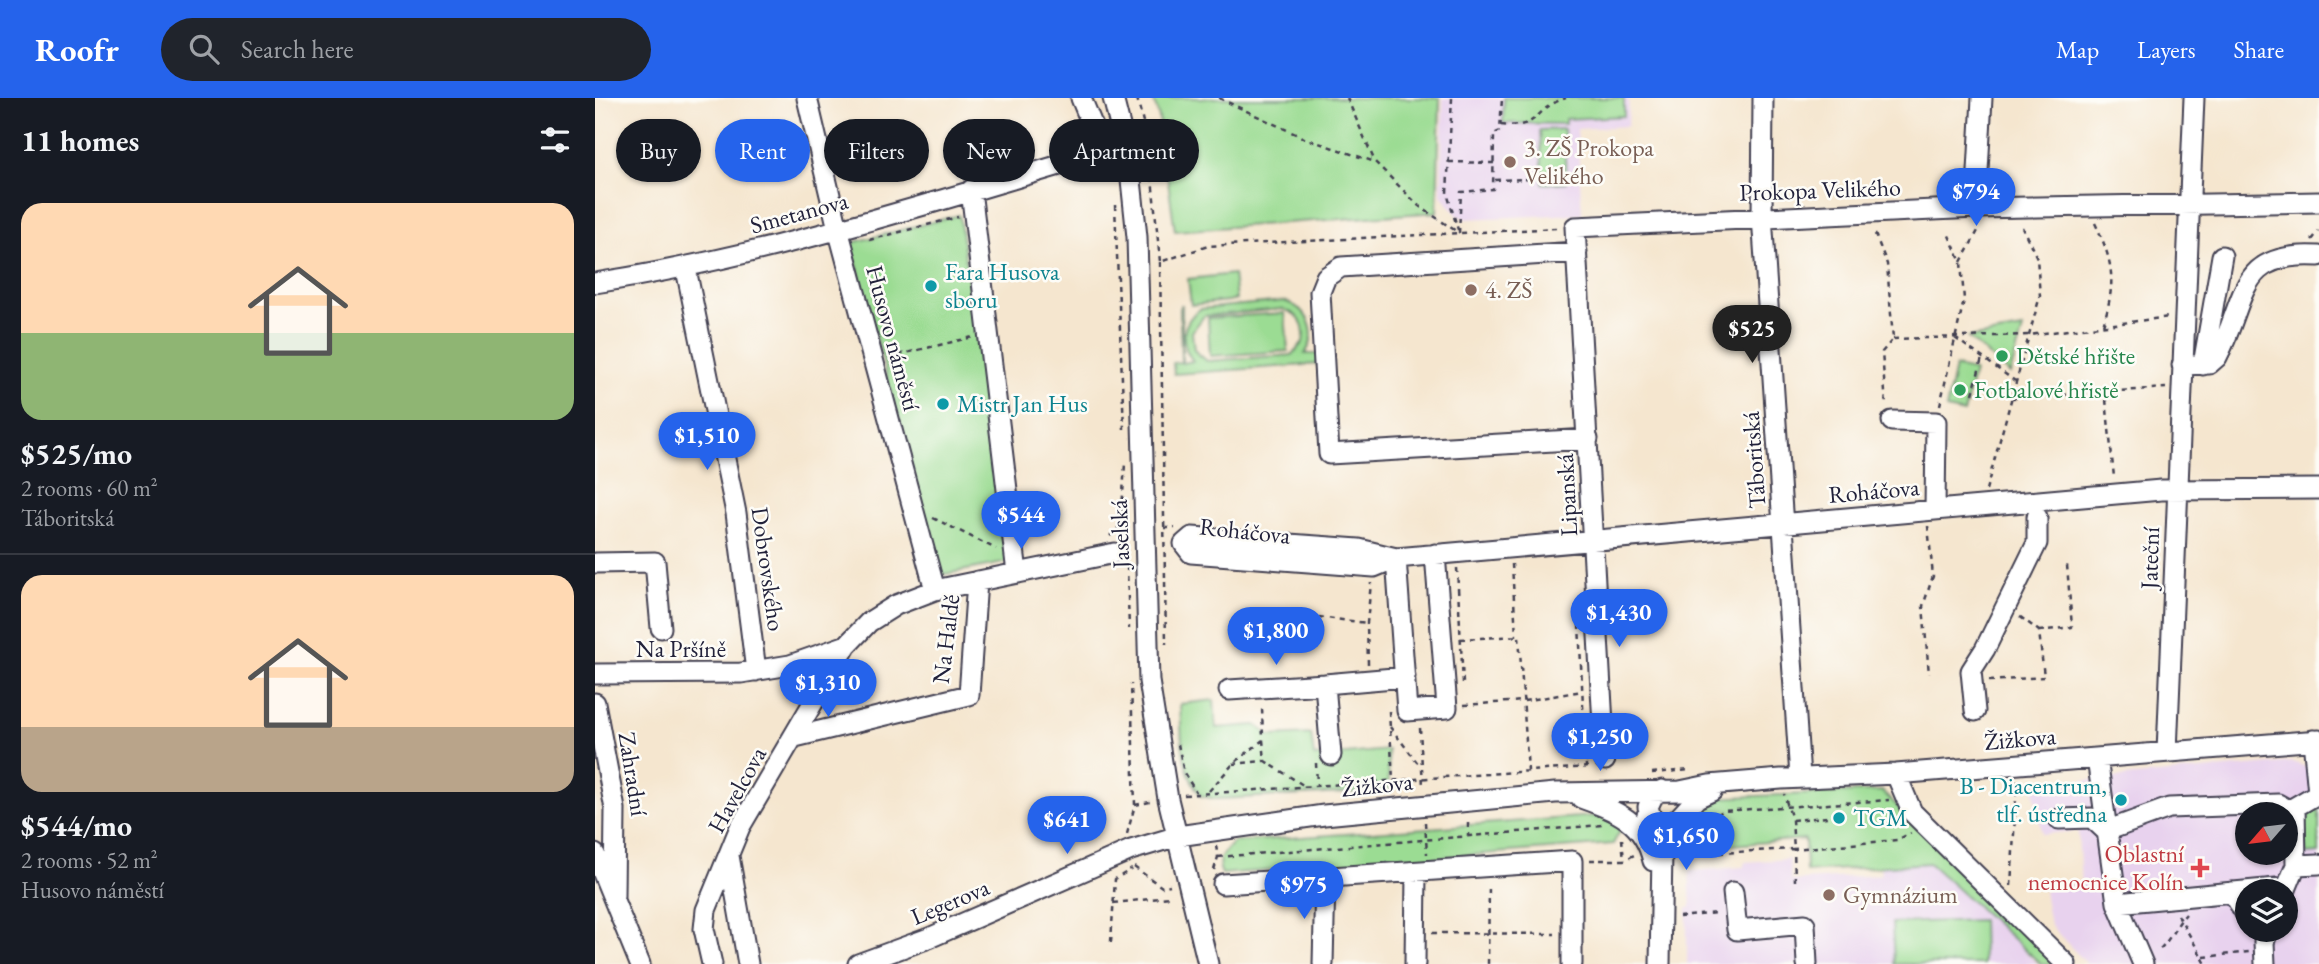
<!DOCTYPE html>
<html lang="en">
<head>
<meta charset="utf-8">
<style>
	body { margin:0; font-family:"EB Garamond",serif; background:#20242c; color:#f1f3f6; height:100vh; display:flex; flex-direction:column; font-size:26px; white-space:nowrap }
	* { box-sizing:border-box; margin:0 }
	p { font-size:23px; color:#9ea1a6 }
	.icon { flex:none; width:38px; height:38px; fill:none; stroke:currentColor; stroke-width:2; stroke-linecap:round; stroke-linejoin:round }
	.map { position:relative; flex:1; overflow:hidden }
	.drawer { display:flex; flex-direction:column; background:#171b24; width:595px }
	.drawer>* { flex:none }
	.hud { position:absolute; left:21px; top:21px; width:665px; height:63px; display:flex; gap:14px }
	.needle { width:46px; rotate:242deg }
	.fabs { position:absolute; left:1640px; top:704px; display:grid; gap:14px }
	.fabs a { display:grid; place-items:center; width:63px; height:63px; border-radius:50%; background:#171b24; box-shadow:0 2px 5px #0004; font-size:35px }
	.price { position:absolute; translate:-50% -60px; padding:0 16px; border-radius:24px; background:#2563eb; color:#fff; font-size:23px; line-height:46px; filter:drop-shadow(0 2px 4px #0008) }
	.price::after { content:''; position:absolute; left:50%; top:42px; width:21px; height:16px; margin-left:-10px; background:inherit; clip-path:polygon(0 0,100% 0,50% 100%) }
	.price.current { background:#222; color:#fff }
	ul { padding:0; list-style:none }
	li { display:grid; align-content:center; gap:14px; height:371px; padding:0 21px }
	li+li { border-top:2px solid #363941 }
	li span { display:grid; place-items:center; height:217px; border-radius:21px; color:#555 }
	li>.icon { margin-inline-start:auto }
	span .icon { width:126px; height:126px; fill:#fffc; stroke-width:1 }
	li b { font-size:30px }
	h2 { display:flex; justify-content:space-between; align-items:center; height:84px; padding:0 21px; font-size:30px }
	.tag { padding:0 24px; border-radius:32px; background:#171b24; box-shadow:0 2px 5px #0004; font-size:24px; line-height:63px }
	.tag.current { background:#2563eb; color:#fff }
	header { display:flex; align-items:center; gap:42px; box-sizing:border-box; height:98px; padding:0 35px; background:#2563eb; color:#fff }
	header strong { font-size:33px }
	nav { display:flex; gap:38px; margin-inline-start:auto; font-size:24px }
	.search { width:490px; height:63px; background:#20242c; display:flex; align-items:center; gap:18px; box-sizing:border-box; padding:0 24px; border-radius:38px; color:#9ea1a6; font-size:26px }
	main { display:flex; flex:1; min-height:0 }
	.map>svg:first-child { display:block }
	.built { fill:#e8d2ee; fill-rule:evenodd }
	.green { fill:#9bdc93; stroke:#5e7f67; stroke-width:2; fill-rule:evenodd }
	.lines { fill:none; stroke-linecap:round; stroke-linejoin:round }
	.minor-casing { stroke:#423f51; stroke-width:23 }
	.path { stroke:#423f51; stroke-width:2.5; stroke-dasharray:5 5; stroke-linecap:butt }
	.minor { stroke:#fff; stroke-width:19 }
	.education-dot { fill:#8d6e63; stroke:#fdfcf7; stroke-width:2.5 }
	.culture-dot { fill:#0f9aa8; stroke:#fdfcf7; stroke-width:2.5 }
	.leisure-dot { fill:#2e9e5b; stroke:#fdfcf7; stroke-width:2.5 }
	.health-dot { fill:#e0444e; stroke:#fdfcf7; stroke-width:2.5 }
	.labels { text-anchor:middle; stroke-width:5; stroke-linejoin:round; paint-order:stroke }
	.education-label { font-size:24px; fill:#785e54; stroke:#fdfcf7; text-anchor:start }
	.street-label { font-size:24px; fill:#22223b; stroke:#fdfcf7 }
	.culture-label { font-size:24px; fill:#0d838f; stroke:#fdfcf7; text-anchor:start }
	.leisure-label { font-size:24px; fill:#27864d; stroke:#fdfcf7; text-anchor:start }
	.health-label { font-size:24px; fill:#be3a42; stroke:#fdfcf7; text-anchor:end }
</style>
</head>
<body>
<header>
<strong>Roofr</strong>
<div class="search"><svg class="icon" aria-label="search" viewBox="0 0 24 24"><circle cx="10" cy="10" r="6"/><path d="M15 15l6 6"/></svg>Search here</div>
<nav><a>Map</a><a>Layers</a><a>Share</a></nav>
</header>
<main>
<section class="drawer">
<h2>11 homes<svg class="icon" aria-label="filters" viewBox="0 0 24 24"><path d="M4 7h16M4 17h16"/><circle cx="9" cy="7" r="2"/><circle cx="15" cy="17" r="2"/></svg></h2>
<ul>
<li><span style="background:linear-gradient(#ffd9b3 60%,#8fb573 0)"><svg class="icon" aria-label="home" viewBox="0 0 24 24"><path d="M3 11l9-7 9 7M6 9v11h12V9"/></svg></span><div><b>$525/mo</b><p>2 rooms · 60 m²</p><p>Táboritská</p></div></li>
<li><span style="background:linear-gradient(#ffd9b3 70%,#b9a48a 0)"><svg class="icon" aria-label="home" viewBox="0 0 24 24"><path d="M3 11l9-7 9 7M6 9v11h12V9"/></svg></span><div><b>$544/mo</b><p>2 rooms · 52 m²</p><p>Husovo náměstí</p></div></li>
</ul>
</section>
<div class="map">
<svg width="1724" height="866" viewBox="0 0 1724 866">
	<rect width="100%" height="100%" fill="#fdfcf7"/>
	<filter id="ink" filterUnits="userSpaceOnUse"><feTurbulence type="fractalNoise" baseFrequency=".0143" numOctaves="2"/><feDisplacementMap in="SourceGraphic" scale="14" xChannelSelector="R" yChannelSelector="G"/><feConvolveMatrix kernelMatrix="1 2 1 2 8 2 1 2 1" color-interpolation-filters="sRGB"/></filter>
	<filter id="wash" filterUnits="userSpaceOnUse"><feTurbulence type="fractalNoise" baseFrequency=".00686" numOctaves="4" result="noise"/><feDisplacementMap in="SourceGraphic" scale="28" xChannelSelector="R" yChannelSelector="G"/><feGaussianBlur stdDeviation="1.57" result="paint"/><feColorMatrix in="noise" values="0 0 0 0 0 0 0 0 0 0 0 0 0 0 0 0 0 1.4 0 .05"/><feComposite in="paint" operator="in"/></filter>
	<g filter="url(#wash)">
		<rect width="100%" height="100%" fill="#f5e6cf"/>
		<path class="built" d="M848,0H1034L1033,28L982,31L987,116L871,121L863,118L846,97Z
			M1698,664L1724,674V866H1492L1455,827L1449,793L1486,785L1483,733L1447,736L1438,687ZM1652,716H1690V754H1652ZM1652,793H1690V831H1652Z
			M1321,745L1443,866H1092V810H1096L1094,773L1149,769L1150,764L1194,761L1196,783L1286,777L1284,748Z"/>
		<path class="green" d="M558,0H845L842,114L580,133L564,20Z
			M909,0H1029V18L970,21V26L908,25Z
			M969,31L971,84L948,86L945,32Z
			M364,117L414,464L345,477L256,145Z
			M638,176L641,202L596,207L593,181Z
			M689,203C713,211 725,233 710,256H723L724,266L579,276L578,265L586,264L585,207H587V265L598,263C584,245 586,224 605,211ZM687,211C704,215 711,227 708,244L697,257L612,263L599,252L597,234L609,218Z
			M690,215L693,253L615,258L613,220Z
			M1428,231L1415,276L1373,240Z
			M1360,269L1379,273L1369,315L1351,311Z
			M619,602L621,630L661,627L676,638L716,636L719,659L793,652L794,693L621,701L606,698C585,669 587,642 585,606Z
			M1287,693L1463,866H1446L1334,765L1211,774L1210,741L1087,751C1087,730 1097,713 1114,700Z
			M1724,711V755L1711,756L1708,728L1716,713Z
			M1013,717L1025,733L1018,746L627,776C620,762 628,755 638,744Z
			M1387,822L1388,866H1299L1297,825Z"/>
	</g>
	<g filter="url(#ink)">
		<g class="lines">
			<defs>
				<path id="minor" d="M212,0L243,131L340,492
					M486,0L498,29
					M518,0L534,63L542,139L554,583L573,701L613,866
					M1168,0L1167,118L1205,679
					M376,92L422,475
					M1381,110L1387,0
					M982,154L746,169L731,179L725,194L734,356L993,341
					M91,171L141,415L161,573
					M0,185C170,159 334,105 499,57
					M1587,267L1614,266L1622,259C1653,201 1640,153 1724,158
					M1608,267L1627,158
					M1297,323L1341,324L1340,412
					M801,460L779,469L596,455L589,446L597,439L764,451L801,460L1566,392L1724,391
					M801,460L812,613L852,610L840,456
					M0,465L60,464L66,530
					M0,576L146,575L195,567L252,547
					M634,592L730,586
					M0,605L20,711L19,798
					M1380,613L1376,573L1390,551L1442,445V419
					M200,639L374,597L382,483
					M1718,642L1723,695
					M1572,654L1599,0
					M736,657L730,586L810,579
					M1502,660L1522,805L1548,866
					M1010,662L980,129L1381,110L1724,104
					M1301,676L1317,714L1471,866
					M986,700C1022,713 1049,723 1058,763
					M1052,717L1066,727H1077L1102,700L1117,693
					M1464,721L1497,720L1511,733L1574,710L1683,706L1699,715
					M0,756L45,866
					M134,758L153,866
					M1701,767L1724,766
					M628,786L977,763V866
					M1692,789L1701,767L1700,709L1724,695
					M1138,794L1142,832L1210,826L1212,866
					M1637,794L1652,818
					M1522,805L1692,789L1690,793
					M117,866L109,831L111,812L145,729L252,547L274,524L301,507L340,492L520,455
					M263,866L334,840L536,752L583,738L729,717L960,695L1085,693L1114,687L1186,681L1301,676L1724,642
					M728,866L730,780
					M820,866L821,774
					M1065,866L1067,755L1053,709L1058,698L1067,692
					M1670,866L1669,844L1674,831"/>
			</defs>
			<use href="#minor" class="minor-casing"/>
			<path class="path" d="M542,0L554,48L565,164L613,148L963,130
				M624,0L709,40L780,64
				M752,0L780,64L824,108L864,135
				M857,0L852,95L863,132
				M906,27C948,31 936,11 971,0
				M854,64L899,65
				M509,70L516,68L517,79
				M900,82L935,81
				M520,107L529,331
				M1500,125C1519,165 1521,185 1508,227
				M864,135L866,94L898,91L899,36L905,33L907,0
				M1280,136L1292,166L1298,241L1287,254L1291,308
				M274,142L363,119
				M1717,142L1724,133
				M565,164L571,546
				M1366,164L1384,131
				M1360,240L1420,283
				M1298,241L1434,237L1574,219
				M294,259L378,239
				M1510,292L1519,379
				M1378,296L1387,260
				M1417,300L1571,290
				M1345,307L1369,202L1366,164L1352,133
				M1391,392L1445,198L1442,160L1427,129
				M338,420L401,451
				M1333,428L1338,478L1328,508L1334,576
				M569,430H580
				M515,438L526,427L530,365
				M917,466L921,538
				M532,468L534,531
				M862,470L868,586
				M664,520L715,518L772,525
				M984,526L991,668
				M1444,533L1477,529L1472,467
				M865,541L924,538L933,673
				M773,566L772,525L776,485
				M1394,583L1449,579L1444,533L1424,518
				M869,607L929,603L987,593
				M794,613L798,682
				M795,629L825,668
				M825,630L828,689
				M668,642L670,663L708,687
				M583,646L589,675L601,694
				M721,665L722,687
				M638,666L669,663
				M1057,675L1096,672
				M614,693L638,666L668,642L667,608
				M589,697L994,669
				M540,707L555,704
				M1197,722L1232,719
				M830,724L832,756
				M873,725V738
				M532,736L540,707L536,586
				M1027,741L1029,762
				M1084,757L1199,751L1197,722L1189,696
				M1093,757L1113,726L1127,713L1294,702
				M623,759L1007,727
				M995,762H1029L1039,757
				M539,769L567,789L575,787
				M619,772L623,759L621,748
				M1200,783L1199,751L1302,742L1316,735
				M1416,788L1422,683
				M518,805L574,799
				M1583,817L1611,866
				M1084,819L1122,815
				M837,835L960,836
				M516,844L520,781L537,771
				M1565,851C1577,839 1580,828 1591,816
				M1609,859L1654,854
				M893,866L894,786"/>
			<use href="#minor" class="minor"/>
		</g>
	</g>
	<g class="education-dot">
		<circle cx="915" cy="64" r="7"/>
		<circle cx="876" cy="192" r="7"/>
		<circle cx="1234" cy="797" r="7"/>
	</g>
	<g class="culture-dot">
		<circle cx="336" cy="188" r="7"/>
		<circle cx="348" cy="306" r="7"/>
		<circle cx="1526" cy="702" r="7"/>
		<circle cx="1244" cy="720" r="7"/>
	</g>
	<g class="leisure-dot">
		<circle cx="1407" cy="258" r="7"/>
		<circle cx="1365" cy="292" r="7"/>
	</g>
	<path class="health-dot" d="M1601.5 759.5h7v7h7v7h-7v7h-7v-7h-7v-7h7z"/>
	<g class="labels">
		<g class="education-label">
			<text x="929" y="58">3. ZŠ Prokopa<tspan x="929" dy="28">Velikého</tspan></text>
			<text x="890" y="200">4. ZŠ</text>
			<text x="1248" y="805">Gymnázium</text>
		</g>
		<g class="street-label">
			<text transform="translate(1225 92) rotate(-2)" y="8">Prokopa Velikého</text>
			<text transform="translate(204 115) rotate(-15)" y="8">Smetanova</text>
			<text transform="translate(298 240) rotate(75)" y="8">Husovo náměstí</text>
			<text transform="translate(1159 362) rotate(-94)" y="8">Táboritská</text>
			<text transform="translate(1279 393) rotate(-5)" y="8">Roháčova</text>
			<text transform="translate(972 397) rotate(-93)" y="8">Lipanská</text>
			<text transform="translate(650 433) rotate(6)" y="8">Roháčova</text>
			<text transform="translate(525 436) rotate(-92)" y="8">Jaselská</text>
			<text transform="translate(1555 460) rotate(-88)" y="8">Jateční</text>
			<text transform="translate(173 471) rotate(82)" y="8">Dobrovského</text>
			<text transform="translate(351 541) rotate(-83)" y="8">Na Haldě</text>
			<text x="86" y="559">Na Pršíně</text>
			<text transform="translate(1425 641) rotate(-5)" y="8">Žižkova</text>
			<text transform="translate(38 676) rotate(81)" y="8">Zahradní</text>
			<text transform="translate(782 687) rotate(-6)" y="8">Žižkova</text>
			<text transform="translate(142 692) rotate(-61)" y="8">Havelcova</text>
			<text transform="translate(355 804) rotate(-23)" y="8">Legerova</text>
		</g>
		<g class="culture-label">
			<text x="350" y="182">Fara Husova<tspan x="350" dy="28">sboru</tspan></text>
			<text x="362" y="314">Mistr Jan Hus</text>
			<text x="1512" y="696" text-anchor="end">B - Diacentrum,<tspan x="1512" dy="28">tlf. ústředna</tspan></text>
			<text x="1258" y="728">TGM</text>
		</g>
		<g class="leisure-label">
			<text x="1421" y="266">Dětské hřište</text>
			<text x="1379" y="300">Fotbalové hřistě</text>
		</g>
		<g class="health-label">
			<text x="1589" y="764">Oblastní<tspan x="1589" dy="28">nemocnice Kolín</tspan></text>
		</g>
	</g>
</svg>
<div class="fabs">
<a><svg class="needle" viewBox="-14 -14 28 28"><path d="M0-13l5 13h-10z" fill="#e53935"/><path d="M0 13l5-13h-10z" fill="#9ea1a6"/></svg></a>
<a><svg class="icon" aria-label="layers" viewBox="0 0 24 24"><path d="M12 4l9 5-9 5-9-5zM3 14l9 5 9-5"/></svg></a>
</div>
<b class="price" style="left:1381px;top:130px">$794</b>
<b class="price current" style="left:1157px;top:267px">$525</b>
<b class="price" style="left:112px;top:374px">$1,510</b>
<b class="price" style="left:426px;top:453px">$544</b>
<b class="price" style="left:1024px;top:551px">$1,430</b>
<b class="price" style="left:681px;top:569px">$1,800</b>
<b class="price" style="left:233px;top:621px">$1,310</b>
<b class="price" style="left:1005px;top:675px">$1,250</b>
<b class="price" style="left:472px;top:758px">$641</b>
<b class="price" style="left:1091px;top:774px">$1,650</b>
<b class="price" style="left:709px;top:823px">$975</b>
<div class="hud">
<a class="tag">Buy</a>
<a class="tag current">Rent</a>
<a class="tag">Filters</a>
<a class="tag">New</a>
<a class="tag">Apartment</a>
</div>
</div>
</main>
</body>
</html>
